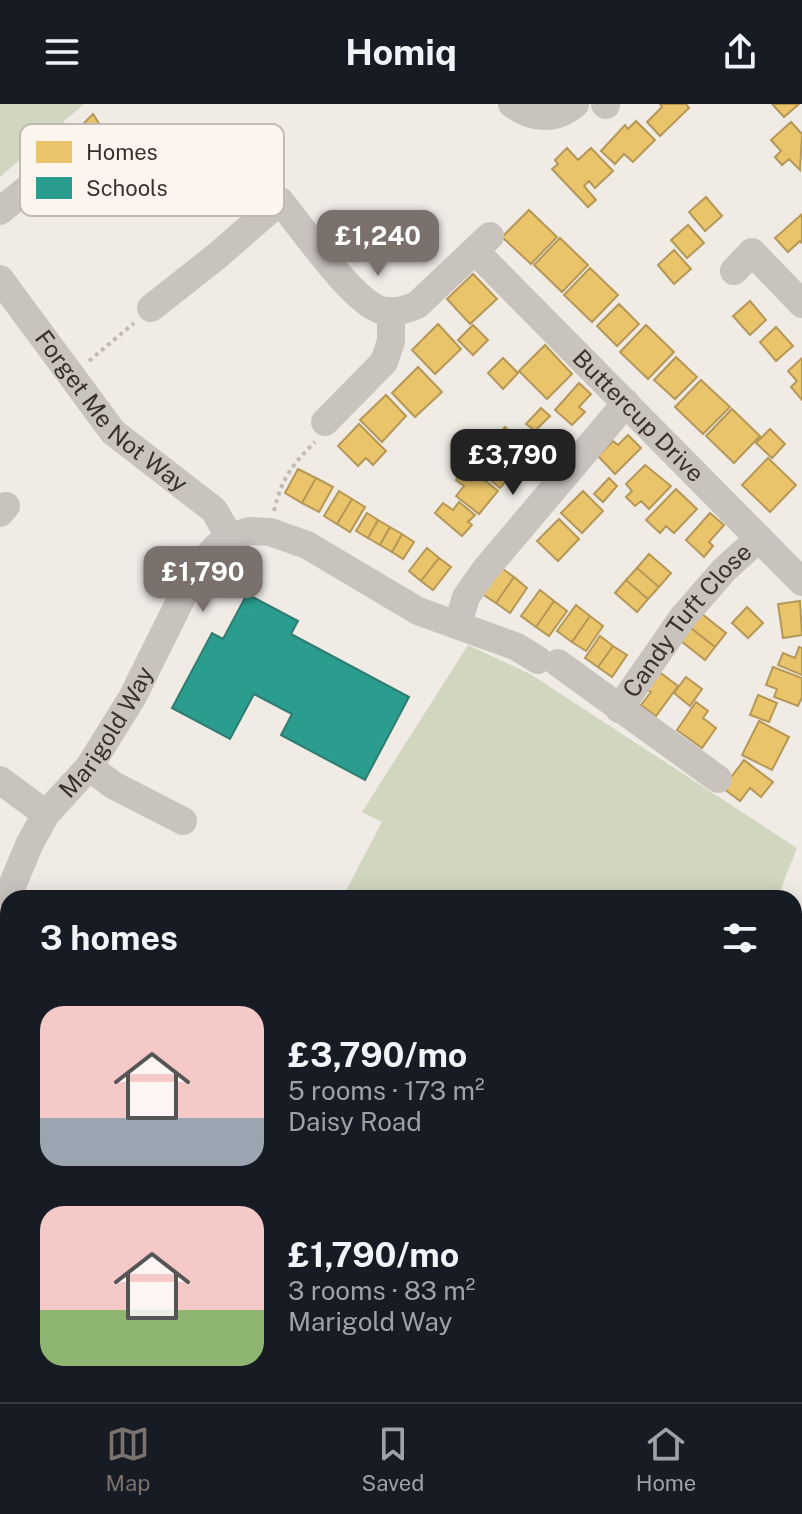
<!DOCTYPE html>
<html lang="en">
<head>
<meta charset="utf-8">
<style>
	body { margin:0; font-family:"Public Sans",sans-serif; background:#242831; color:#f1f3f6; height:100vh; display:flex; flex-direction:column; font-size:30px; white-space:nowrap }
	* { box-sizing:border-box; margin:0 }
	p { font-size:26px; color:#9ea1a6 }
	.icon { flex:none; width:44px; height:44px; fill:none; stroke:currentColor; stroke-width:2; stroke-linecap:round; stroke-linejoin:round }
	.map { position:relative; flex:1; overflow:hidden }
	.drawer { position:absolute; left:0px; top:786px; width:802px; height:512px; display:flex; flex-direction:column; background:#171b24; border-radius:24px 24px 0 0; box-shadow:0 4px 20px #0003 }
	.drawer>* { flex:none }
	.price { position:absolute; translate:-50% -68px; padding:0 18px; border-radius:16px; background:#7a716c; color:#fff; font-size:26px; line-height:52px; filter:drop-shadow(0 2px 4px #0008) }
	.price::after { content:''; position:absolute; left:50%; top:48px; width:24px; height:18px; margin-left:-12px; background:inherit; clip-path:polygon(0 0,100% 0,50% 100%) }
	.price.active { background:#222; color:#fff }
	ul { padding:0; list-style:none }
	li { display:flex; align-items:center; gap:24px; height:200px; padding:0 40px }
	li span { display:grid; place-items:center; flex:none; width:224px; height:160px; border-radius:24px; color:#555 }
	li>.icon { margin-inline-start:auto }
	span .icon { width:96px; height:96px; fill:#fffc; stroke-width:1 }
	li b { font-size:34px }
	h2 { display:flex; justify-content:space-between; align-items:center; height:96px; padding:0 40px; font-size:34px }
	header { display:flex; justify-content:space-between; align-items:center; height:104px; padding:0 40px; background:#171b24; font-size:36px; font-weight:700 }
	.dock { display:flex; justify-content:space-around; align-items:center; height:112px; border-top:2px solid #363941; background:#171b24; font-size:22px; color:#9ea1a6 }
	.dock a { display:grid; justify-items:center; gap:4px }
	.dock .active { color:#7a716c }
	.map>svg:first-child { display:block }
	.green { fill:#d1d6bf }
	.homes { fill:#e9c46a; stroke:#b59857; stroke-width:2 }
	.schools { fill:#2a9d8f; stroke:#2f7c71; stroke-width:2 }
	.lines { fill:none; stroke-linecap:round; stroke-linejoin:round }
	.path { stroke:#c2bbb6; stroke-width:4; stroke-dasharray:4 4; stroke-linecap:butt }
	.minor { stroke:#c9c3be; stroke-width:28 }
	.labels { text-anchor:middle; stroke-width:8; stroke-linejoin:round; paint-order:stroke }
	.street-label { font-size:24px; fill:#3b302b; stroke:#fbf5ee }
	.key { fill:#fbf5ee; stroke:#c1bab4; stroke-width:2 }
	.key-label { font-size:22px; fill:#3b302b }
</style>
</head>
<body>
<header><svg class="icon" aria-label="menu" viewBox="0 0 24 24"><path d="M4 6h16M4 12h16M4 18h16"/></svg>Homiq<svg class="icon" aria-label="share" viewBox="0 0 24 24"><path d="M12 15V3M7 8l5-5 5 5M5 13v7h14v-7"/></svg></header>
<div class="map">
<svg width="802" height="1298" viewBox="0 0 802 1298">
	<rect width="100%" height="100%" fill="#f0ebe5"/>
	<path class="green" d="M0,0H84L0,73Z
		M468,541L530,570L797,744L777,794H342L382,718L362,708Z
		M802,961V1123L794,1133V980Z"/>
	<path class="homes" d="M660,0H686L689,4L660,32L647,18L662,3Z
		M772,0H799L784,13Z
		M93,10L107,32L111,30L125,47L100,72L84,56L95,42L79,24Z
		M636,17L655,36L633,58L624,50L615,60L601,47L625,21L628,25Z
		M791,18L802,30L800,66L789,55L782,61L775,53L781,47L771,36Z
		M567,44L578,56L591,44L613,67L595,84L589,77L584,82L596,96L588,103L552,65L558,60L555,56Z
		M706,93L722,112L705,127L689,108Z
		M529,106L557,133L531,160L502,133Z
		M802,110V139L800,137L788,148L775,134Z
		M688,121L704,139L687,154L671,136Z
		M560,134L588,161L562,188L534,161Z
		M674,146L691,165L674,180L658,161Z
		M590,164L618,191L592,218L564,191Z
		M473,170L497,195L470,220L447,195Z
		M750,197L766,216L750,231L733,212Z
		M619,200L639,220L617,242L597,222Z
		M438,220L461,245L435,270L412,246Z
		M473,221L488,236L473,251L458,236Z
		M646,221L674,248L648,275L620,248Z
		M776,223L793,242L776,257L760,238Z
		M545,241L572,270L547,295L519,267Z
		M676,253L697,273L675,295L654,276Z
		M503,254L518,269L503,285L488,269Z
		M802,254V296L791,283L797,277L788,267Z
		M418,263L442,288L415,313L392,289Z
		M701,276L730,303L703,330L675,303Z
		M579,279L591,290L579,303L585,308L572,321L555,306Z
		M386,291L406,312L382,338L360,316Z
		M541,304L550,312L535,327L526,320Z
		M732,305L760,332L734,359L706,332Z
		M359,320L386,347L373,361L366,354L358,362L338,342Z
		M505,323L515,333L522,326L537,339L521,357L495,334Z
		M770,325L785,340L772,354L756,339Z
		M628,331L641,344L615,370L598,352L613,337L618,341Z
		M488,335L519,360L500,384L478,365L485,356L477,349Z
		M768,354L796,381L770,408L742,381Z
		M645,361L671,382L649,405L641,397L635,402L626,393L632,387L626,380Z
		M467,362L498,387L479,410L456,392L464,382L456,376Z
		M298,365L316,374L302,399L285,389Z
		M316,374L333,383L319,408L302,399Z
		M609,374L617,382L603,398L594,390Z
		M676,385L697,405L674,429L666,422L660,429L646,416Z
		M339,387L352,395L337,420L324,412Z
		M583,387L603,407L582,429L561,409Z
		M352,395L365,403L350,428L337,420Z
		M459,398L475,411L468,418L472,421L462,432L435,409L443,399L453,406Z
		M367,409L378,416L368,434L356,427Z
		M710,409L724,421L709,438L713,442L704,453L686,436Z
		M559,415L579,435L558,457L537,437Z
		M378,416L390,423L380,441L368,434Z
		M390,423L402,430L392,448L380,441Z
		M402,430L414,438L403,455L392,448Z
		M427,444L439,454L421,477L409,467Z
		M649,450L671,469L659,483L637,464Z
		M439,454L451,463L433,486L421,477Z
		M500,463L514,473L496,499L481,489Z
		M637,464L659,483L648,495L626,476Z
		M514,473L527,484L510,509L496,499Z
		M626,476L648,495L637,508L615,489Z
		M540,486L554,497L536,523L521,512Z
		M554,497L567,507L549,532L536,523Z
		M800,497L802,531L783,534L778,500Z
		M576,501L590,512L572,538L557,527Z
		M747,503L763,519L748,534L732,519Z
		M702,510L726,529L715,543L691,524Z
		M590,512L603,522L586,547L572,538Z
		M691,524L715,543L705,556L681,537Z
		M600,532L613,542L598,563L585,554Z
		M613,542L627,551L612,573L598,563Z
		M799,543L802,544V571L778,561L783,549L795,554Z
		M773,563L802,574V593L798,602L774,593L777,585L766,581Z
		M658,567L678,582L656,612L641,601L651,588L645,584Z
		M686,573L702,585L690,602L674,589Z
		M758,591L777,599L769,618L750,611Z
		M696,598L708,607L703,614L716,624L702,644L677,626Z
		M759,617L789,633L772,666L742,651Z
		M744,656L773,678L761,693L750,684L740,697L723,684Z
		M8,1132V1157L5,1161L0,1157V1142Z
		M206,1290H223L226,1298H198L196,1294Z
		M463,1290H486L487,1291L480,1298H455Z"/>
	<path class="schools" d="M247,490L298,517L291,530L409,593L365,676L281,631L292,610L254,590L230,635L172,604L212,529L223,535Z"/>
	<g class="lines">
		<path class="path" d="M89,257L134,219
			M274,407C282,374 291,362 315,338"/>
		<g class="minor">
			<path d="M512,0C532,15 555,17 575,0"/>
			<path d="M605,0L606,1"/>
			<path d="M0,107L64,55"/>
			<path id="s1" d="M475,147L802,478"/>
			<path d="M734,167L752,148L802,200"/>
			<path id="s2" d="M0,175L113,328L214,406L230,434"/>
			<path d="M151,204L217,152L280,97C301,122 352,197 381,206C393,209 406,206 417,201L490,132"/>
			<path d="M325,318L384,258L391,237V207"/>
			<path d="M0,409L6,402"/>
			<path d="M458,520L466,493L485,466L626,299"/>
			<path d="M558,559L718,675"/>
			<path id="s3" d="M619,605L683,513L724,466L759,434"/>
			<path d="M89,663L113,681L183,717"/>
			<path d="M0,676L46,710"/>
			<path id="s4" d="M8,791L30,739L46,710L89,663L132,594L194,469L216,443L230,434L249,427L270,428L307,441L418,507L517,543L538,556"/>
			<path d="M794,953L802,934"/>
			<path d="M0,1101L8,1103"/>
			<path d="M794,1178L802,1169"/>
			<path d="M158,1290L162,1298"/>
			<path d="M381,1290L397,1298"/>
			<path d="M782,1290L792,1298"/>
			<path d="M74,1298L85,1290"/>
			<path d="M324,1298L340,1290"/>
			<path d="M691,1298L698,1290"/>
		</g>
	</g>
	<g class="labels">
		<g class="street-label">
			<text dy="8" stroke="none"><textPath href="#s2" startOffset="174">Forget Me Not Way</textPath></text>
			<text dy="8" stroke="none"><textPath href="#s1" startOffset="232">Buttercup Drive</textPath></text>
			<text dy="8" stroke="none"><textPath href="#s3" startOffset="112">Candy Tuft Close</textPath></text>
			<text dy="8" stroke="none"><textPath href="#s4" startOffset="192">Marigold Way</textPath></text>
		</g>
	</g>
	<rect x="20" y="20" width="264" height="92" rx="12" class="key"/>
	<rect x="36" y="37" width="36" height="22" fill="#e9c46a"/>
	<rect x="36" y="73" width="36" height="22" fill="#2a9d8f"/>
	<g class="key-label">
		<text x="86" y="56">Homes</text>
		<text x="86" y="92">Schools</text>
	</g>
</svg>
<b class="price" style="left:378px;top:174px">£1,240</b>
<b class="price active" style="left:513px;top:393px">£3,790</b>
<b class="price" style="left:203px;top:510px">£1,790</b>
<section class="drawer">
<h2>3 homes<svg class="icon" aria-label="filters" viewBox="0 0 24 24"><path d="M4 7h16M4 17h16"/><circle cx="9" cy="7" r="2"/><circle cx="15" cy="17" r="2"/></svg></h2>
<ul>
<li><span style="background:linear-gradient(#f6c9c9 70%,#9aa5b1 0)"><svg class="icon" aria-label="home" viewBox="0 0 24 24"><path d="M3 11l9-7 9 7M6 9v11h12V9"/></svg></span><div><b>£3,790/mo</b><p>5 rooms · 173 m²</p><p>Daisy Road</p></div></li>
<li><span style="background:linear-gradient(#f6c9c9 65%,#8fb573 0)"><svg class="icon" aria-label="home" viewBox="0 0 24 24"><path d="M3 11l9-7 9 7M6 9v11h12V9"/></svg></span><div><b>£1,790/mo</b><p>3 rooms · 83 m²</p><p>Marigold Way</p></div></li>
</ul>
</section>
</div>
<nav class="dock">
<a class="active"><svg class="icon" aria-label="map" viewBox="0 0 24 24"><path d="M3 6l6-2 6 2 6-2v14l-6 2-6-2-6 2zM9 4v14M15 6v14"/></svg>Map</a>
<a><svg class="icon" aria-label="saved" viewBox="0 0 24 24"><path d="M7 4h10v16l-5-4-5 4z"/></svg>Saved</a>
<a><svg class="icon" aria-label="home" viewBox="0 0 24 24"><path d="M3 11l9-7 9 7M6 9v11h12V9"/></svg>Home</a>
</nav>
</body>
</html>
